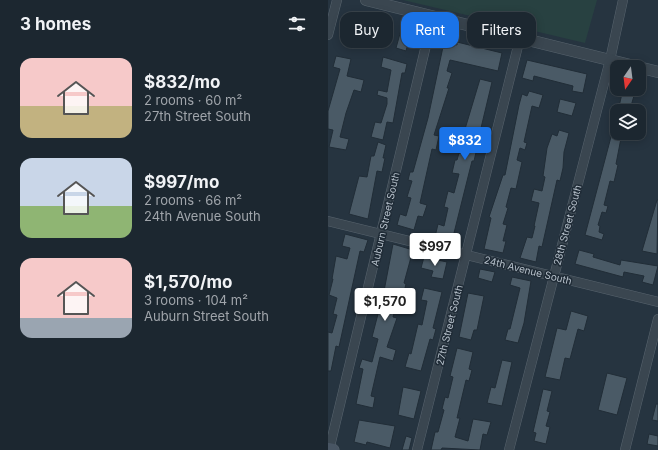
<!DOCTYPE html>
<html lang="en">
<head>
<meta charset="utf-8">
<style>
	body { margin:0; font-family:Inter,sans-serif; background:#252f38; color:#f1f3f6; height:100vh; display:flex; flex-direction:column; font-size:15px; white-space:nowrap }
	* { box-sizing:border-box; margin:0 }
	p { font-size:13px; color:#a0a5ab }
	.icon { flex:none; width:22px; height:22px; fill:none; stroke:currentColor; stroke-width:2; stroke-linecap:round; stroke-linejoin:round }
	.map { position:relative; flex:1; overflow:hidden }
	.drawer { display:flex; flex-direction:column; background:#1c2730; width:328px }
	.drawer>* { flex:none }
	.top-card { position:absolute; left:12px; top:12px; width:258px; height:36px; display:flex; gap:8px }
	.needle { width:26px; rotate:194deg }
	.fabs { position:absolute; left:282px; top:60px; display:grid; gap:8px }
	.fabs a { display:grid; place-items:center; width:36px; height:36px; border-radius:8px; background:#1c2730; box-shadow:0 2px 10px #0003,0 0 0 1px #3a444c; font-size:20px }
	.price { position:absolute; translate:-50% -34px; padding:0 9px; border-radius:4px; background:#fff; color:#222; font-size:13px; line-height:26px; filter:drop-shadow(0 1px 2px #0008) }
	.price::after { content:''; position:absolute; left:50%; top:24px; width:12px; height:9px; margin-left:-6px; background:inherit; clip-path:polygon(0 0,100% 0,50% 100%) }
	.price.active { background:#1a73e8; color:#fff }
	ul { padding:0; list-style:none }
	li { display:flex; align-items:center; gap:12px; height:100px; padding:0 20px }
	li span { display:grid; place-items:center; flex:none; width:112px; height:80px; border-radius:12px; color:#555 }
	li>.icon { margin-inline-start:auto }
	span .icon { width:48px; height:48px; fill:#fffc; stroke-width:1 }
	li b { font-size:17px }
	h2 { display:flex; justify-content:space-between; align-items:center; height:48px; padding:0 20px; font-size:17px }
	.pill { padding:0 14px; border-radius:12px; background:#1c2730; box-shadow:0 2px 10px #0003,0 0 0 1px #3a444c; font-size:14px; line-height:36px }
	.pill.active { background:#1a73e8; color:#fff }
	main { display:flex; flex:1; min-height:0 }
	.map>svg:first-child { display:block }
	.green { fill:#284141 }
	.building { fill:#4a5a66; stroke:#212d37 }
	.lines { fill:none; stroke-linecap:round; stroke-linejoin:round }
	.minor-casing { stroke:#58646e; stroke-width:10 }
	.tertiary-casing { stroke:#58646e; stroke-width:12 }
	.secondary-casing { stroke:#58646e; stroke-width:13 }
	.minor { stroke:#3a4650; stroke-width:9 }
	.tertiary { stroke:#3a4650; stroke-width:11 }
	.secondary { stroke:#485563; stroke-width:12 }
	.labels { text-anchor:middle; stroke-width:3; stroke-linejoin:round; paint-order:stroke }
	.street-label { font-size:10px; fill:#b7c1cb; stroke:#1f2b36 }
</style>
</head>
<body>
<main>
<section class="drawer">
<h2>3 homes<svg class="icon" aria-label="filters" viewBox="0 0 24 24"><path d="M4 7h16M4 17h16"/><circle cx="9" cy="7" r="2"/><circle cx="15" cy="17" r="2"/></svg></h2>
<ul>
<li><span style="background:linear-gradient(#f6c9c9 60%,#c2b280 0)"><svg class="icon" aria-label="home" viewBox="0 0 24 24"><path d="M3 11l9-7 9 7M6 9v11h12V9"/></svg></span><div><b>$832/mo</b><p>2 rooms · 60 m²</p><p>27th Street South</p></div></li>
<li><span style="background:linear-gradient(#c9d6e8 60%,#8fb573 0)"><svg class="icon" aria-label="home" viewBox="0 0 24 24"><path d="M3 11l9-7 9 7M6 9v11h12V9"/></svg></span><div><b>$997/mo</b><p>2 rooms · 66 m²</p><p>24th Avenue South</p></div></li>
<li><span style="background:linear-gradient(#f6c9c9 75%,#9aa5b1 0)"><svg class="icon" aria-label="home" viewBox="0 0 24 24"><path d="M3 11l9-7 9 7M6 9v11h12V9"/></svg></span><div><b>$1,570/mo</b><p>3 rooms · 104 m²</p><p>Auburn Street South</p></div></li>
</ul>
</section>
<div class="map">
<svg width="330" height="450" viewBox="0 0 330 450">
	<rect width="100%" height="100%" fill="#263440"/>
	<path class="green" d="M75,0H269L257,43Z"/>
	<path class="building" d="M73,30L83,32L78,51L68,48Z
		M116,42L129,45V42L174,53L170,71L122,60L119,71L124,73L119,88H121L106,135L111,136L108,150L104,149L92,203L99,205L95,217L90,216L86,230L69,225L72,214L78,216L83,198L79,197L84,181L80,180L82,172H85L100,118Z
		M8,56L23,59L19,76L36,80L33,92L26,90L18,113L12,137L21,139L18,150L1,147L5,130L0,129V111L12,69L5,67Z
		M55,57L79,64L77,73H74L65,123L59,122L55,140L43,137L47,122L53,123L59,104V98L49,95L50,90L59,92L63,70L53,67Z
		M199,60L259,74L255,93L244,91L245,86L206,76L205,81L194,78Z
		M152,79L164,82L153,128L147,147L149,148L146,161H144L124,241L107,237L110,224L116,226L120,208L116,207L120,191L126,193L131,174L124,173L127,160H129L131,153L136,154L140,141L134,139Z
		M295,89H308L303,106L301,105L300,111H290Z
		M201,91L215,95L211,108L204,106L196,142L199,143L197,150L192,148L189,160L194,162L188,189L183,188L178,207L180,208L175,224L179,225L175,241H178L175,253L156,249L163,218L161,217L175,175H177L191,105L194,94L199,96Z
		M232,99L248,103L244,116L229,112Z
		M231,130L241,133L236,152L235,168L232,181L229,180L214,247L211,246L208,262L192,258L199,237L204,238L207,226H206L211,203L203,201L206,189L214,191L217,177L215,176L219,148L224,134L229,136Z
		M284,133H294L288,164L290,165L286,182L282,181L276,205L280,206L278,213L274,212L270,225L272,226L271,232L276,234L274,240L257,235Z
		M50,142L58,145L55,158H57L54,172L49,171L40,219L21,214L31,176L39,177L43,156H46Z
		M329,200H330L329,254L314,251Z
		M17,234L40,240L36,252L32,251L11,347L8,346L3,371H0V332L4,333L9,315L5,314L9,298L1,295L5,279H4L8,256L19,259L22,248L14,246Z
		M65,244L85,250L76,283L78,284L75,296L66,294L64,304L68,306L65,317L69,318L59,347L68,350L65,361L52,357L43,396L47,397L45,408L28,404L35,369L31,368L34,359L44,362L50,339L44,337L56,291Z
		M251,250L266,254L265,257L292,265L293,260L330,266L325,285L314,282L316,276L296,272L295,277L247,264Z
		M96,257L119,262L115,279L103,277L105,271L93,268Z
		M152,269L167,272L164,282L150,278Z
		M184,277L203,281L196,323L190,343L177,340L180,329H182L192,288L182,285Z
		M96,288L114,292L105,328L108,329L105,340L102,339L93,371L77,367L81,353L83,354L90,324L94,325L99,301L93,300Z
		M140,293L156,296L149,330H146L143,340L131,337Z
		M243,311L260,316L256,331L250,329L242,359L237,358L232,380L217,377L229,328L238,330Z
		M129,348L145,352L141,369L144,370L141,381L138,380L133,401L129,418H132L127,437L140,441L145,419L163,422L159,435L155,434L152,450L114,448L113,450H103L107,432H110L116,410L114,409L117,397L120,398L125,377L122,376Z
		M174,360L184,362L174,406L159,403L163,387L167,388Z
		M279,373L299,378L289,415L270,410Z
		M75,387L93,391L86,419L70,415Z
		M215,389L224,391L219,411L222,412L218,426L222,427L218,444L206,441L208,433L205,432Z
		M328,404H330V421L324,420Z
		M31,420L67,426L62,448L39,442L38,445L26,442Z
		M321,434L330,436V446L319,444Z
		M78,436L84,438L81,450H74Z"/>
	<g class="lines">
		<defs>
			<path id="minor" d="M0,35L9,0
				M0,221L330,302
				M0,442H3L105,16
				M89,450L192,38
				M181,450L282,60L295,0
				M297,450L330,319"/>
			<path id="tertiary" d="M38,0L330,72"/>
			<path id="secondary" d="M0,449L5,450"/>
		</defs>
		<use href="#minor" class="minor-casing"/>
		<use href="#tertiary" class="tertiary-casing"/>
		<use href="#secondary" class="secondary-casing"/>
		<use href="#minor" class="minor"/>
		<use href="#tertiary" class="tertiary"/>
		<use href="#secondary" class="secondary"/>
	</g>
	<g class="labels">
		<g class="street-label">
			<text transform="translate(57 219) rotate(-77)" y="4">Auburn Street South</text>
			<text transform="translate(239 225) rotate(-75)" y="4">28th Street South</text>
			<text transform="translate(200 270) rotate(14)" y="4">24th Avenue South</text>
			<text transform="translate(121 325) rotate(-76)" y="4">27th Street South</text>
		</g>
	</g>
</svg>
<div class="fabs">
<a><svg class="needle" viewBox="-14 -14 28 28"><path d="M0-13l5 13h-10z" fill="#e53935"/><path d="M0 13l5-13h-10z" fill="#a0a5ab"/></svg></a>
<a><svg class="icon" aria-label="layers" viewBox="0 0 24 24"><path d="M12 4l9 5-9 5-9-5zM3 14l9 5 9-5"/></svg></a>
</div>
<b class="price active" style="left:137px;top:161px">$832</b>
<b class="price" style="left:107px;top:267px">$997</b>
<b class="price" style="left:57px;top:322px">$1,570</b>
<div class="top-card">
<a class="pill">Buy</a>
<a class="pill active">Rent</a>
<a class="pill">Filters</a>
</div>
</div>
</main>
</body>
</html>
